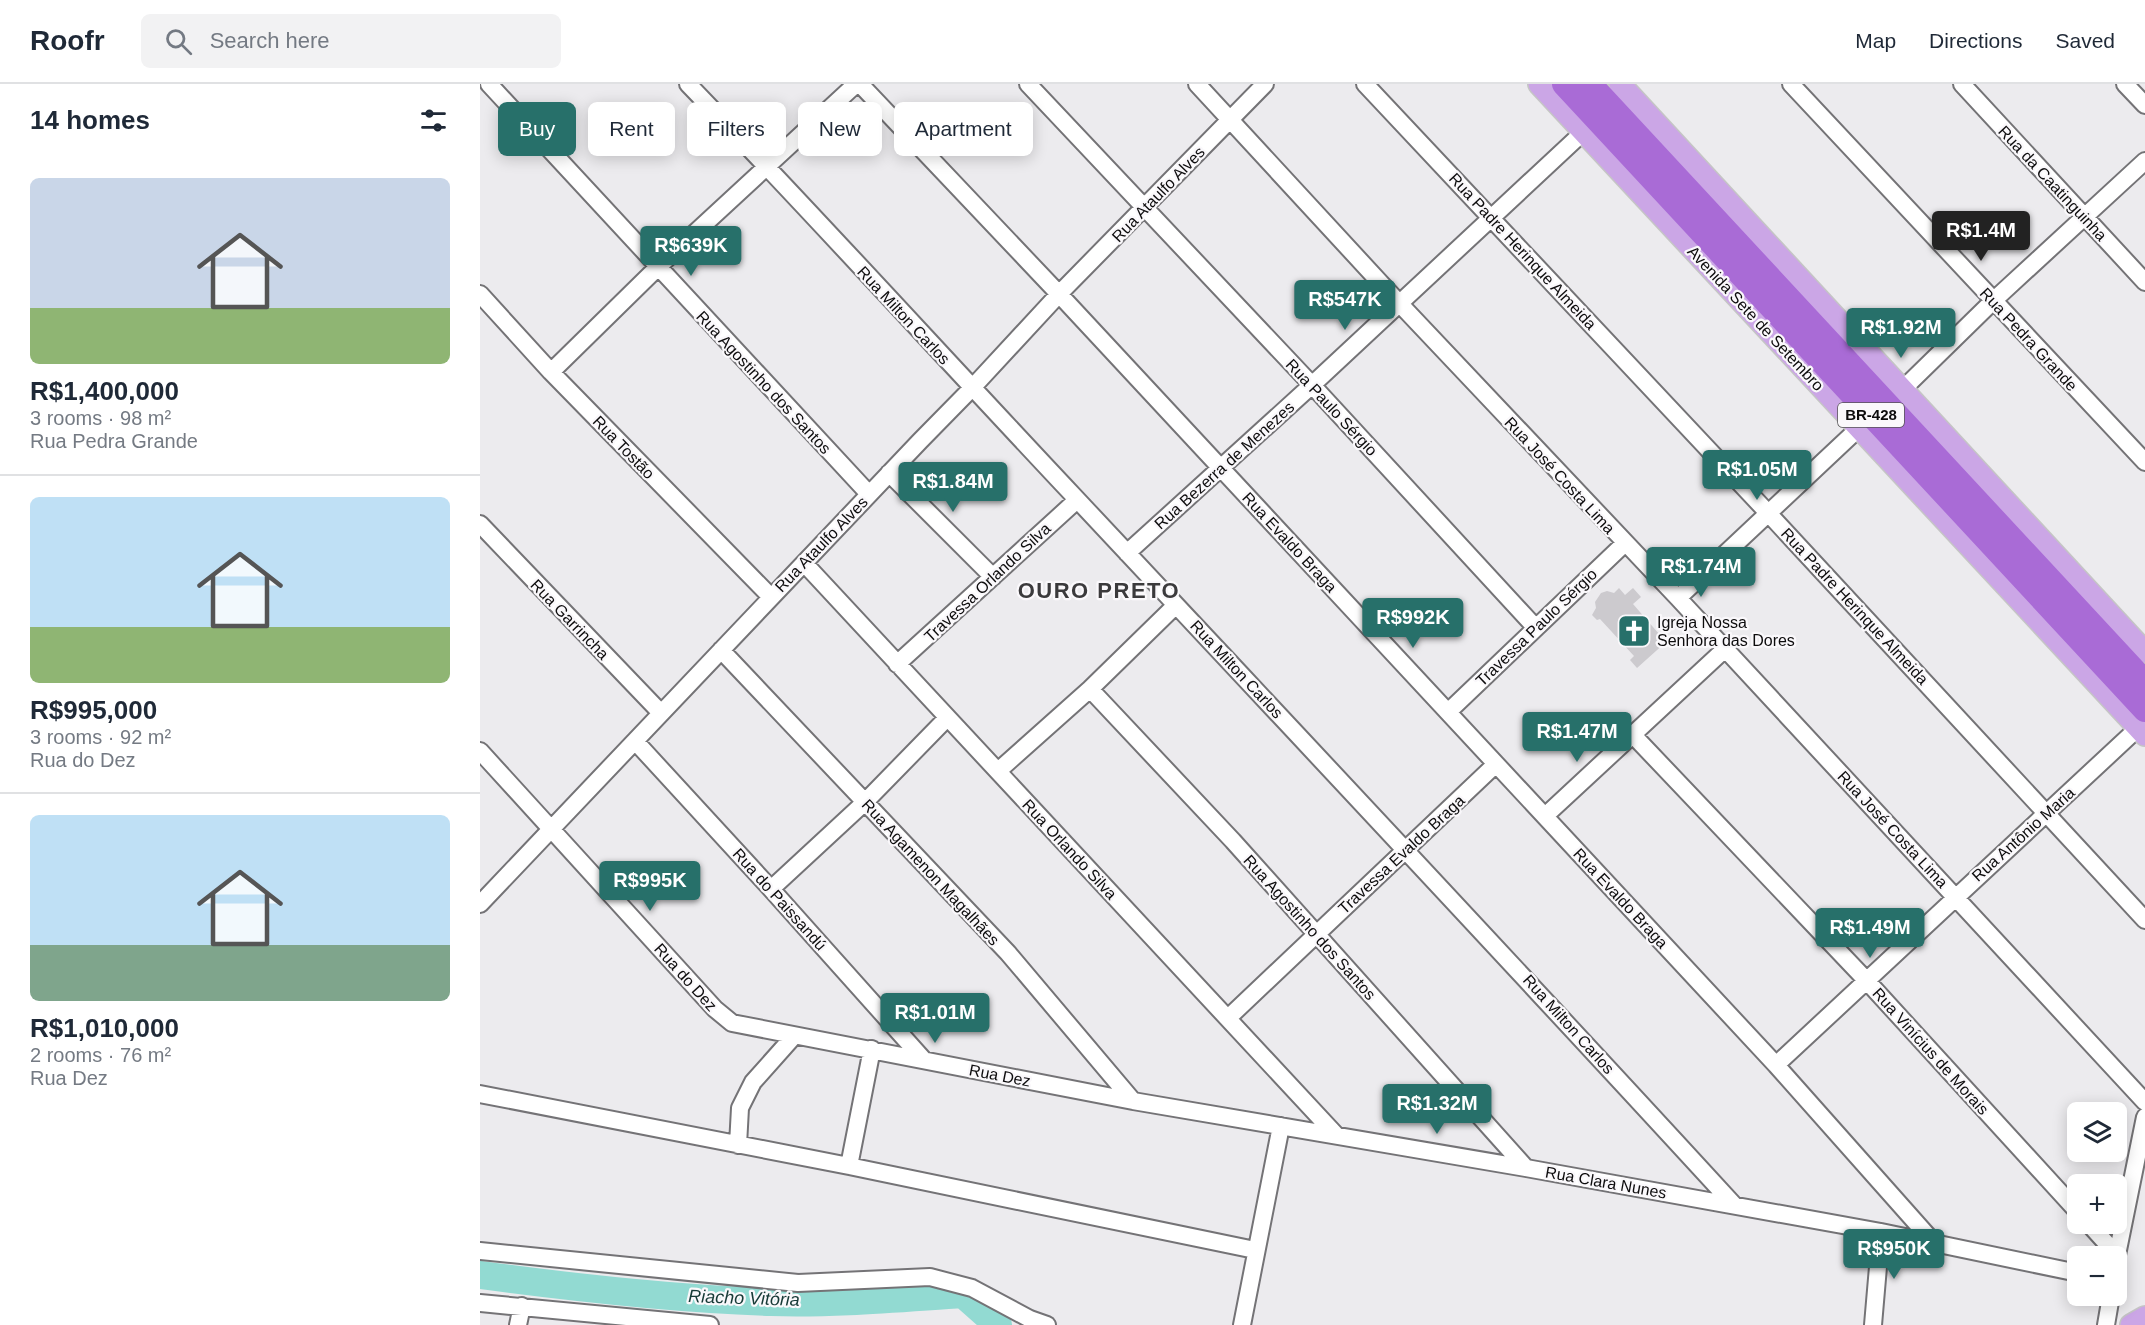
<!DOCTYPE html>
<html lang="en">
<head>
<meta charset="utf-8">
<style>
	body { margin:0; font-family:Arial,sans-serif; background:#f2f2f3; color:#1f2937; height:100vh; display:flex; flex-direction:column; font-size:22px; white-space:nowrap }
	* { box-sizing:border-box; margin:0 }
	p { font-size:20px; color:#747a83 }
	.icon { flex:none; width:33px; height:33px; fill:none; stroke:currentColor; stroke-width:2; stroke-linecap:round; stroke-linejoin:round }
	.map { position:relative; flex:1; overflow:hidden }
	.panel { display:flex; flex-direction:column; background:#fff; width:480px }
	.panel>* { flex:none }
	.top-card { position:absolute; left:18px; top:18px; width:570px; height:54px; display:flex; gap:12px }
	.fabs { position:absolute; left:1587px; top:1018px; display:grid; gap:12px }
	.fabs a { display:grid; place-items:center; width:60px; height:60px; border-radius:9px; background:#fff; box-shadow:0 3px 15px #0003; font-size:30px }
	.price { position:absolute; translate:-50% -51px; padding:0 14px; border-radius:6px; background:#27706a; color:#fff; font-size:20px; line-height:39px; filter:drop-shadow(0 2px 3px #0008) }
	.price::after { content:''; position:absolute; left:50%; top:36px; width:18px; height:14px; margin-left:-9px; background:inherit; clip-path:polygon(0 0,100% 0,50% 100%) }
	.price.selected { background:#222; color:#fff }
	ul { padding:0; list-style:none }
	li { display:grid; align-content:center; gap:12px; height:318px; padding:0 30px }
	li+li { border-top:2px solid #e0e1e3 }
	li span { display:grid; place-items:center; height:186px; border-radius:9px; color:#555 }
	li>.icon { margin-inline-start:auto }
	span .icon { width:108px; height:108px; fill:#fffc; stroke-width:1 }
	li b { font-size:26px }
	h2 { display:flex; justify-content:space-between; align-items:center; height:72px; padding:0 30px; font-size:26px }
	.tag { padding:0 21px; border-radius:9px; background:#fff; box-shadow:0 3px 15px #0003; font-size:21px; line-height:54px }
	.tag.selected { background:#27706a; color:#fff }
	header { display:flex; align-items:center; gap:36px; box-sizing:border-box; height:84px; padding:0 30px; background:#fff; border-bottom:2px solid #e0e1e3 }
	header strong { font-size:28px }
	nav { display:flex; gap:33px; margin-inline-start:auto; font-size:21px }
	.search { width:420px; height:54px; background:#f2f2f3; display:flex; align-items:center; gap:15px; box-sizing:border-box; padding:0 21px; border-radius:9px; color:#747a83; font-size:22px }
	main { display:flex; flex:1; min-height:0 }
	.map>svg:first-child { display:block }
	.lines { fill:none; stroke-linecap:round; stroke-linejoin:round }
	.river { stroke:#92dad2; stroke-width:28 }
	.building { fill:#cccace }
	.minor-casing { stroke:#747376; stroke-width:20 }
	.major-casing { stroke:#c5c5c5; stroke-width:24 }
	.highway-casing { stroke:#c5c5c5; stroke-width:27 }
	.minor { stroke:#fff; stroke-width:16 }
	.major { stroke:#cba6e6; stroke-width:21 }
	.highway { stroke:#a96bd6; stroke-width:24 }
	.labels { text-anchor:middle; stroke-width:4.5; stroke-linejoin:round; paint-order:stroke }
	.shield { fill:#faf8fb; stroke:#545354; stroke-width:1.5 }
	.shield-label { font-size:15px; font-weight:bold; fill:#0d0c0d }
	.street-label { font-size:16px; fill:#0d0c0d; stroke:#faf8fb }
	.poi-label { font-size:16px; fill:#0d0c0d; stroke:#faf8fb; text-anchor:start }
	.water-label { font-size:18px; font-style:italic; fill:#173a37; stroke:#faf8fb }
	.district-label { font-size:22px; font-weight:bold; letter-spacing:1.5px; fill:#3b3a3c; stroke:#faf8fb }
</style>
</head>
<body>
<header>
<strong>Roofr</strong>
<div class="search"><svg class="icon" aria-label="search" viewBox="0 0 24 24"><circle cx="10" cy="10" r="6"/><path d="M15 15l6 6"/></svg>Search here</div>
<nav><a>Map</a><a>Directions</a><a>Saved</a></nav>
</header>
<main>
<section class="panel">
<h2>14 homes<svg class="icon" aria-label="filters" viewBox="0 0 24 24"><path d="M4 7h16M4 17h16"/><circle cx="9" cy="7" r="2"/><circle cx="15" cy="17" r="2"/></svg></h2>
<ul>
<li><span style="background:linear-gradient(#c9d6e8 70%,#8fb573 0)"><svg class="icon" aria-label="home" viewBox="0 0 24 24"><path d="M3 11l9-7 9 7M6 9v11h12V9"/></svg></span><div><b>R$1,400,000</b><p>3 rooms · 98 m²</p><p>Rua Pedra Grande</p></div></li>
<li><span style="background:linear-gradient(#bfe0f5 70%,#8fb573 0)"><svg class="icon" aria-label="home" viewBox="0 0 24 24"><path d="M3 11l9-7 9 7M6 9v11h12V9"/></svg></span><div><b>R$995,000</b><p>3 rooms · 92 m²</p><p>Rua do Dez</p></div></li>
<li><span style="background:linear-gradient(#bfe0f5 70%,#7fa58c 0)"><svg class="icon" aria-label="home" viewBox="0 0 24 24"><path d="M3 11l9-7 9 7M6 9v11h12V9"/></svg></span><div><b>R$1,010,000</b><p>2 rooms · 76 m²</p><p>Rua Dez</p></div></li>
</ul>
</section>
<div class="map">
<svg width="1665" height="1241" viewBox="0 0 1665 1241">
	<rect width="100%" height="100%" fill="#ecebee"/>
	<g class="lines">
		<path class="river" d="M0,1191C97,1204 194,1215 291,1218C355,1220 420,1214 483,1210L518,1241"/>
	</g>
	<path class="building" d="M1139,504L1145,511L1153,504L1161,513L1153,520L1186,558L1157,584L1150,576L1154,572L1120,535L1117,536L1112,531L1116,524L1115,518L1121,509L1127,507L1134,509Z"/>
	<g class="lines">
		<defs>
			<path id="minor" d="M9,0L389,410
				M208,0C338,135 464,274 592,410C813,646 1035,882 1254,1121
				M380,0L579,210L1296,981L1455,1160
				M548,0L832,301L1055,543
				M717,0L919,219L1198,514L1665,1018
				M885,0L1289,430L1665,836
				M1311,0L1665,378
				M1482,0L1665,198
				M1645,0L1665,21
				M0,210L71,288L291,513
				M71,288L178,183L376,0
				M1423,305L1513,217L1665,77
				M409,389L513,493
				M0,440L181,629
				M647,469L832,301L1112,40
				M324,479L856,1051
				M1198,514L1379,344
				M241,566L528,869L653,1017
				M417,580L597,416
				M610,605L753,757L1046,1084
				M968,628L1145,459
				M1153,651L1386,896L1598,1128
				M155,657L291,805L443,975
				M0,667L235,925L252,939L653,1017L1046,1084L1401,1148L1598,1189
				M518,687L610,605L696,521
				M1065,732L1245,565
				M291,805L385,718L467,634
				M0,820L440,357L492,304L579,210L785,0
				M748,934L1016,680
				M1296,981L1658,644
				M0,1010L369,1082L775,1166
				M258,1061L260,1024L273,998L314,952
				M369,1082L392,965
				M1609,1140L1637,1171
				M0,1167L318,1199L450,1193L492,1204L550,1235L567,1241
				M1636,1176L1665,1033
				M0,1219L230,1241
				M38,1241L42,1222
				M762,1241L801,1042
				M1393,1241L1401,1148
				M1626,1241L1631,1212"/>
			<path id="major" d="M1059,0L1665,651
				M1140,0L1665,568
				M1651,1241L1665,1233"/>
			<path id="highway" d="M1084,0L1665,626
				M1110,0L1665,598"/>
		</defs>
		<use href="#minor" class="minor-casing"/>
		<use href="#major" class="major-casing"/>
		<use href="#highway" class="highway-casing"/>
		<use href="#minor" class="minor"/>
		<use href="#major" class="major"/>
		<use href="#highway" class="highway"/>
	</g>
	<defs>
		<symbol id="church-square" viewBox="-11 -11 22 22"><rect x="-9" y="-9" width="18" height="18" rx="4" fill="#27706a" stroke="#faf8fb"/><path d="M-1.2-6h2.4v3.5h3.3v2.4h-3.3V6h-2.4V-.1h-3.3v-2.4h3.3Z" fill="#fff"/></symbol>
	</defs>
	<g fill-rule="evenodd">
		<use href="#church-square" x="1135" y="528" width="38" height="38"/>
	</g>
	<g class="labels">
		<rect class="shield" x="1358" y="319" width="66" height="24" rx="4.5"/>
		<g class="shield-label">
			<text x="1391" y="336">BR-428</text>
		</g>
		<g class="street-label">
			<text transform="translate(1573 99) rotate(47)" y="6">Rua da Caatinguinha</text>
			<text transform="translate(678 110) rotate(-46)" y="6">Rua Ataulfo Alves</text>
			<text transform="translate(1043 167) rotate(47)" y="6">Rua Padre Herinque Almeida</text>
			<text transform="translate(424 231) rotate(47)" y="6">Rua Milton Carlos</text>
			<text transform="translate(1276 234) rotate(47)" y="6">Avenida Sete de Setembro</text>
			<text transform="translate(1549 255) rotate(47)" y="6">Rua Pedra Grande</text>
			<text transform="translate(284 298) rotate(47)" y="6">Rua Agostinho dos Santos</text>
			<text transform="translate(852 323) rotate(47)" y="6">Rua Paulo Sérgio</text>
			<text transform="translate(144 363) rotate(46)" y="6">Rua Tostão</text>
			<text transform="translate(744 381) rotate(-42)" y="6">Rua Bezerra de Menezes</text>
			<text transform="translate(1080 391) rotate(47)" y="6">Rua José Costa Lima</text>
			<text transform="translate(810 458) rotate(47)" y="6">Rua Evaldo Braga</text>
			<text transform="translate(341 460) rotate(-46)" y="6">Rua Ataulfo Alves</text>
			<text transform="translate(507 498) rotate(-43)" y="6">Travessa Orlando Silva</text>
			<text transform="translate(1375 522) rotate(47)" y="6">Rua Padre Herinque Almeida</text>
			<text transform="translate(90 535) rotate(46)" y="6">Rua Garrincha</text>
			<text transform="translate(1056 543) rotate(-44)" y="6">Travessa Paulo Sérgio</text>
			<text transform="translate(757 585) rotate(47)" y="6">Rua Milton Carlos</text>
			<text transform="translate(1413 745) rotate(47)" y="6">Rua José Costa Lima</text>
			<text transform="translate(1543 750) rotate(-42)" y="6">Rua Antônio Maria</text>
			<text transform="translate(590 765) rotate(47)" y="6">Rua Orlando Silva</text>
			<text transform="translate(921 770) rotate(-43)" y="6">Travessa Evaldo Braga</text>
			<text transform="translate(451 788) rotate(47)" y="6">Rua Agamenon Magalhães</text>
			<text transform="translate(1141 814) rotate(47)" y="6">Rua Evaldo Braga</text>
			<text transform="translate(300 815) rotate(48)" y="6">Rua do Paissandú</text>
			<text transform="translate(830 843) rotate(48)" y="6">Rua Agostinho dos Santos</text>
			<text transform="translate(206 893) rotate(48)" y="6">Rua do Dez</text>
			<text transform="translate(1089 940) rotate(48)" y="6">Rua Milton Carlos</text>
			<text transform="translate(1451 967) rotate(48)" y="6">Rua Vinícius de Morais</text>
			<text transform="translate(520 991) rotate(11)" y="6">Rua Dez</text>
			<text transform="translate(1126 1098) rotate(10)" y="6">Rua Clara Nunes</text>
		</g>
		<g class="poi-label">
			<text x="1177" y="544">Igreja Nossa<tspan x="1177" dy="18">Senhora das Dores</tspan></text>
		</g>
		<g class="water-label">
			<text transform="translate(264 1214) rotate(2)" y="6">Riacho Vitória</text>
		</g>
		<g class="district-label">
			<text x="619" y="514">OURO PRETO</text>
		</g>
	</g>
</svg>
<div class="fabs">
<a><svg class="icon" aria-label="layers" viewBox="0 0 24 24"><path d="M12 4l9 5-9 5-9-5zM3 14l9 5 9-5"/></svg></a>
<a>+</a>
<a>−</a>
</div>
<b class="price selected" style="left:1501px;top:178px">R$1.4M</b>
<b class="price" style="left:211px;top:193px">R$639K</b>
<b class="price" style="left:865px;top:247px">R$547K</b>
<b class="price" style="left:1421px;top:275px">R$1.92M</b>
<b class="price" style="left:1277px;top:417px">R$1.05M</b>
<b class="price" style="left:473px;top:429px">R$1.84M</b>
<b class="price" style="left:1221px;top:514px">R$1.74M</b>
<b class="price" style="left:933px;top:565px">R$992K</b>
<b class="price" style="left:1097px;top:679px">R$1.47M</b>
<b class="price" style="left:170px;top:828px">R$995K</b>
<b class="price" style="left:1390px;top:875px">R$1.49M</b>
<b class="price" style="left:455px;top:960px">R$1.01M</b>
<b class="price" style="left:957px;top:1051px">R$1.32M</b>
<b class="price" style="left:1414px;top:1196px">R$950K</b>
<div class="top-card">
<a class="tag selected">Buy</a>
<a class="tag">Rent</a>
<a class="tag">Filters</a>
<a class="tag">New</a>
<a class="tag">Apartment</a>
</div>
</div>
</main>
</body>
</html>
